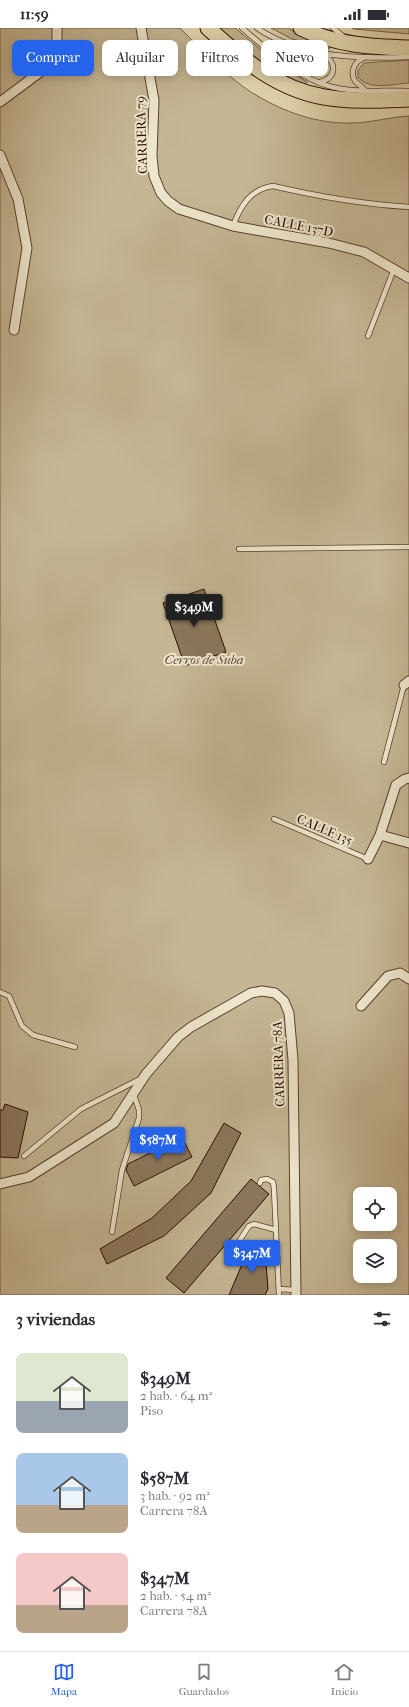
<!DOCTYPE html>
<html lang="es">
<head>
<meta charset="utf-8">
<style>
	body { margin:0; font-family:"IM FELL French Canon",serif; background:#f7f7f7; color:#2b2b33; height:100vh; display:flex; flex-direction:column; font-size:15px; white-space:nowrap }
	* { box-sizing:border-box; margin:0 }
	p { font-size:13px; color:#7c7c81 }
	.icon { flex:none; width:22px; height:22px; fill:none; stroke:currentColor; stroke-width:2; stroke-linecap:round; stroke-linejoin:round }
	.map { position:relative; height:1267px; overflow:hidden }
	.panel { display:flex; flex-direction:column; background:#fff; flex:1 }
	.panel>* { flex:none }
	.guide { position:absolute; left:12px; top:12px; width:385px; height:36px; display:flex; gap:8px }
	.fabs { position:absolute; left:353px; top:1159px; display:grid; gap:8px }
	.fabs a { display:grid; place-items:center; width:44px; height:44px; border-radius:8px; background:#fff; box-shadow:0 2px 10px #0003; font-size:20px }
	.price { position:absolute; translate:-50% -34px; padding:0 9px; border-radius:4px; background:#2563eb; color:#fff; font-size:13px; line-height:26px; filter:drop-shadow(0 1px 2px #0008) }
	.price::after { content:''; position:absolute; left:50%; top:24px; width:12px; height:9px; margin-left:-6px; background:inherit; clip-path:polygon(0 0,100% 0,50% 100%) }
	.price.current { background:#222; color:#fff }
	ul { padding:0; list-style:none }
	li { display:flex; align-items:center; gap:12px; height:100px; padding:0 16px }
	li span { display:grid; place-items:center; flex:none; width:112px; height:80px; border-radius:8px; color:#555 }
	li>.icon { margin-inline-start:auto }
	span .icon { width:48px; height:48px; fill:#fffc; stroke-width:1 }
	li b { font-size:17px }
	h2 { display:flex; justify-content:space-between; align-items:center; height:48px; padding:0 16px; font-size:17px }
	.pill { padding:0 14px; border-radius:8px; background:#fff; box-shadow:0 2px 10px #0003; font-size:14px; line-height:36px }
	.pill.current { background:#2563eb; color:#fff }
	.status { display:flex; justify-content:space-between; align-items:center; height:28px; padding:0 20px; background:#fff; direction:ltr }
	.status svg { height:11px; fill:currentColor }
	.dock { display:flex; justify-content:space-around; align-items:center; height:56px; border-top:1px solid #e1e1e2; background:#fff; font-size:11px; color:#7c7c81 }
	.dock a { display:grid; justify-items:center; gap:2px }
	.dock .current { color:#2563eb }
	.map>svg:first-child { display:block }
	.green { fill:#c5b795; stroke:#78624a; fill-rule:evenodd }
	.building { fill:#8b775d; stroke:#2a0c00 }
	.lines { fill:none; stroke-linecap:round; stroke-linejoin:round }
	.lane-casing { stroke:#59402d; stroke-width:6 }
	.street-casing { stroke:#59402d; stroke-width:11 }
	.primary-casing { stroke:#2a0c00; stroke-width:17 }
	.lane { stroke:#eee7ce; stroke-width:4.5 }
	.street { stroke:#eee7ce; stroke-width:9 }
	.primary { stroke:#e5dab3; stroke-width:15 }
	.labels { text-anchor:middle; stroke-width:4; stroke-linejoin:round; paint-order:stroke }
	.street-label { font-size:13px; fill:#2a0c00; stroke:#eee7ce }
	.park-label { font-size:13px; font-style:italic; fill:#604834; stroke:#eee7ce }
</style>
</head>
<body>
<div class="status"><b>11:59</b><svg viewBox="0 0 49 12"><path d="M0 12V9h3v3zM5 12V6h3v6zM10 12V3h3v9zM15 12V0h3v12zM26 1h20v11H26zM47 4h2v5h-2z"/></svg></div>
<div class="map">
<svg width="409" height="1267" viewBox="0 0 409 1267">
	<rect width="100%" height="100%" fill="#e5dab3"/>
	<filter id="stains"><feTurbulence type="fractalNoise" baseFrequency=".005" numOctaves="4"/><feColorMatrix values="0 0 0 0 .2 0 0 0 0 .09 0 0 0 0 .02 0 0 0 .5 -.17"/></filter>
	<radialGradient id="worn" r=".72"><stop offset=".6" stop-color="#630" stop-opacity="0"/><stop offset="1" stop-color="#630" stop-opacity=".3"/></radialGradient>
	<path class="green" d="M0,0H180C200,20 231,53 256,67C284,84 318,96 351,95C370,95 390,89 409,88V1267H0ZM360,1166H390V1196H360ZM360,1218H390V1248H360Z
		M215,0H235L274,33L307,54L305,59L275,45L247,28Z
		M271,0H288L295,4L330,16L329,21L292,11Z
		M352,0H409V6L354,1Z
		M276,19L323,32L327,37V42L321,46L313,44Z
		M409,32V55C393,56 369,63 358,49V42L364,35Z"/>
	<path class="building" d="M204,561L226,624L185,638L163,575Z
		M5,1076L28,1084L18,1130L0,1129V1082H3Z
		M224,1095L241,1105L211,1165L164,1208L107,1236L100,1221L152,1190L191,1153Z
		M182,1109L192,1129L134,1158L126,1142L128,1136Z
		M251,1151L269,1166L184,1265L166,1250Z
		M252,1213L265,1222L268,1261L265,1267H229Z"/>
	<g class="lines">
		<defs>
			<path id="lane" d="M242,0C269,23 297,50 332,59C356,65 384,62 409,63
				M257,0C301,30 358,31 409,29
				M333,0L344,9
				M362,31C354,34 350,45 355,53C358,56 362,59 365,62
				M320,54C337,50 337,34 323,26
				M233,198C240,179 250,161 273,158C320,169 361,176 409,179
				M368,308L394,241
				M239,521L409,519
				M384,734L404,657
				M274,791L368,831
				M0,964L9,968L22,998L33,1007L75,1019
				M24,1128L81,1081L140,1051
				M260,1155L261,1152L267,1151L273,1154L274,1161L279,1267
				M112,1204L122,1142L139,1090V1082L134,1067
				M240,1212L249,1198L254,1196L276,1202
				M279,1261L296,1262"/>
			<path id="street" d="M141,0L154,72L152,128L154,148L161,165L168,173L179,181L233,198L329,215L364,224L409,250
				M0,74L51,36L57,22V0
				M0,127L18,171L27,220L14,302
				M404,657L409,653
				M380,807L409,815
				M368,831L380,807L396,757L405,751L409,750
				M361,978L388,948L400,945L409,951
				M0,1156L29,1149L114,1095L146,1046L178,1009L191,999L251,965L262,963L275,965L284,973L289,985L293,1032L296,1267"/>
			<path id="primary" d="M208,0C242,31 277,61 324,69C352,74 381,72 409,71
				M301,0C335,17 372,19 409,20"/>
		</defs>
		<use href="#lane" class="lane-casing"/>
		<use href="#street" class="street-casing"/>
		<use href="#primary" class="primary-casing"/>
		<use href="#lane" class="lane"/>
		<use href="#street" class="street"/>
		<use href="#primary" class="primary"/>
	</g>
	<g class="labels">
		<g class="street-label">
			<text transform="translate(141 107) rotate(-92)" y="5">CARRERA 79</text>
			<text transform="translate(299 197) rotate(11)" y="5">CALLE 137D</text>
			<text transform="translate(325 801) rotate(23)" y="5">CALLE 135</text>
			<text transform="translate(278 1036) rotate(-92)" y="5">CARRERA 78A</text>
		</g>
		<g class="park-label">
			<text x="204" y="636">Cerros de Suba</text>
		</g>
	</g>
	<rect width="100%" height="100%" filter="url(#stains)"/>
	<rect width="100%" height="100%" fill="url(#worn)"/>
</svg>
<div class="fabs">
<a><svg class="icon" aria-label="locate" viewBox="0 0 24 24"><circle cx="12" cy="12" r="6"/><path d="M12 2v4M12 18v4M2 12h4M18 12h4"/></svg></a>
<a><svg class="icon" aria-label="layers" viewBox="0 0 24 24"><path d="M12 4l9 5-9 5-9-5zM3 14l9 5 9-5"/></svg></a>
</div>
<b class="price current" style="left:194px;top:600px">$349M</b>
<b class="price" style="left:158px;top:1133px">$587M</b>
<b class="price" style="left:252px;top:1246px">$347M</b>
<div class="guide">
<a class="pill current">Comprar</a>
<a class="pill">Alquilar</a>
<a class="pill">Filtros</a>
<a class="pill">Nuevo</a>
</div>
</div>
<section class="panel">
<h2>3 viviendas<svg class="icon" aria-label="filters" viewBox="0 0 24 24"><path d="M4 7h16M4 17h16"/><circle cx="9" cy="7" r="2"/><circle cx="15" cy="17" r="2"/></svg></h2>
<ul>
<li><span style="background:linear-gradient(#dfe7d0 60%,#9aa5b1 0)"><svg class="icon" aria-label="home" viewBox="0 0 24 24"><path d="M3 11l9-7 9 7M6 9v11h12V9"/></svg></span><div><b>$349M</b><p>2 hab. · 64 m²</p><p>Piso</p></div></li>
<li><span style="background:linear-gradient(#a9c7e8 65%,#b9a48a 0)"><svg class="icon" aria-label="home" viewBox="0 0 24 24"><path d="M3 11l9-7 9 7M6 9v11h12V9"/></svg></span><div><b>$587M</b><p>3 hab. · 92 m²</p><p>Carrera 78A</p></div></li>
<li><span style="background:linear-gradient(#f6c9c9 65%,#b9a48a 0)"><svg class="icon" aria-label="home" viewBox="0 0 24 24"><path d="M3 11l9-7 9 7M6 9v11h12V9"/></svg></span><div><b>$347M</b><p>2 hab. · 54 m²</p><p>Carrera 78A</p></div></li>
</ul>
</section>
<nav class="dock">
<a class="current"><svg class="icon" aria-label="map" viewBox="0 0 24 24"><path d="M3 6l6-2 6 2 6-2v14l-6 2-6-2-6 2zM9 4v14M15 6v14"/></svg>Mapa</a>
<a><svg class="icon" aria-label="saved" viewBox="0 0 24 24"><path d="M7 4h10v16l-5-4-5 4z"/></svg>Guardados</a>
<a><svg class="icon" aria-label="home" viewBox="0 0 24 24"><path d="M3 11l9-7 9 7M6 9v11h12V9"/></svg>Inicio</a>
</nav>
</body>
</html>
